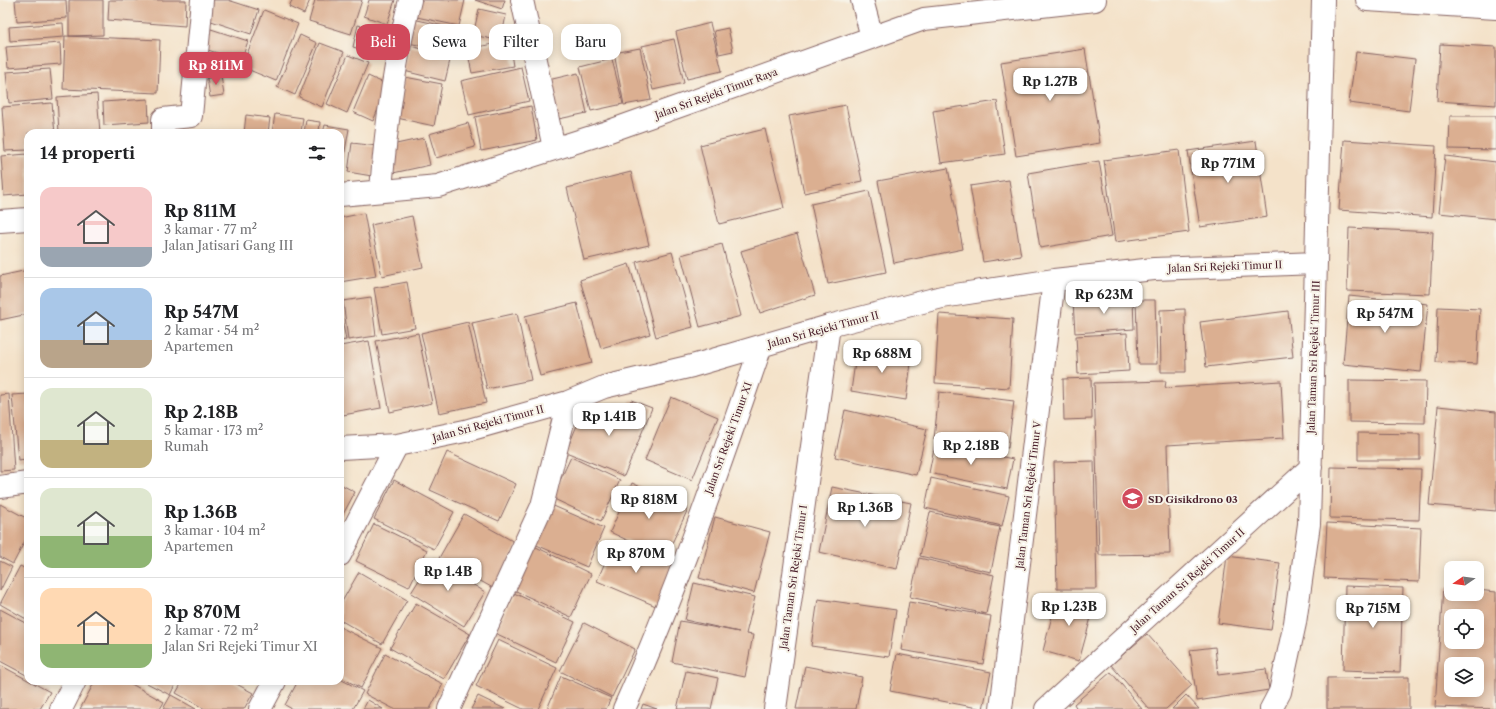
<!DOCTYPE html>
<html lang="id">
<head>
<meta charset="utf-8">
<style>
	body { margin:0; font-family:"Libre Caslon Text",serif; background:#f2f2f2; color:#202124; height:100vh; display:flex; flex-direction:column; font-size:15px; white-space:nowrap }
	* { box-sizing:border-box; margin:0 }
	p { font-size:13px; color:#757577 }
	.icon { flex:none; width:22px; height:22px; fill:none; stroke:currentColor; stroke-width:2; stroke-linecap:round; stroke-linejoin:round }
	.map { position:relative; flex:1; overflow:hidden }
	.side { position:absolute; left:24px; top:129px; width:320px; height:556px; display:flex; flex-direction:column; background:#fff; border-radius:12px; box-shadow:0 2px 10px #0003 }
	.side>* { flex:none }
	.top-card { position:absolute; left:356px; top:24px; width:380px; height:36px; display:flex; gap:8px }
	.needle { width:26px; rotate:257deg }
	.controls { position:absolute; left:1444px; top:561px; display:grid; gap:8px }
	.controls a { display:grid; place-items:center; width:40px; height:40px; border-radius:8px; background:#fff; box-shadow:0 2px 10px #0003; font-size:20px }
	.price { position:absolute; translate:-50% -34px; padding:0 9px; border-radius:8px; background:#fff; color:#222; font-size:13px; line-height:26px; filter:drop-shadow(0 1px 2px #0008) }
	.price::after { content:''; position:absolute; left:50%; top:24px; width:12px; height:9px; margin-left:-6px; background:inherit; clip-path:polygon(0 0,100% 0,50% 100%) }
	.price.active { background:#d1495b; color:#fff }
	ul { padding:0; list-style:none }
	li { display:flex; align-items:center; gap:12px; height:100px; padding:0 16px }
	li+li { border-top:1px solid #e0e0e0 }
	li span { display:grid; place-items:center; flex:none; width:112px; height:80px; border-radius:12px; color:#555 }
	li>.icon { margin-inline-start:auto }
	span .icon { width:48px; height:48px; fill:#fffc; stroke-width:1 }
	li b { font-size:17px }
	h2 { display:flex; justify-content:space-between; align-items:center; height:48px; padding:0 16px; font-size:17px }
	.tag { padding:0 14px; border-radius:12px; background:#fff; box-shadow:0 2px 10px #0003; font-size:14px; line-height:36px }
	.tag.active { background:#d1495b; color:#fff }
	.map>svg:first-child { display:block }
	.building { fill:#dbaf91; fill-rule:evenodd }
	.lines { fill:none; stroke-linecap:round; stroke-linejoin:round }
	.minor-casing { stroke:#866362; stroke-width:24 }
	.minor { stroke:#fff; stroke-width:22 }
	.labels { text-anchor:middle; stroke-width:4; stroke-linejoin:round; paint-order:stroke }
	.street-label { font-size:10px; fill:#4a1f2b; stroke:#f7f3e8 }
	.poi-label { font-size:10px; font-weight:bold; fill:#4a1f2b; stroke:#f7f3e8; text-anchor:start }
</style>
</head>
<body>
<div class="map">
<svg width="1496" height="709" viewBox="0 0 1496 709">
	<rect width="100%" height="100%" fill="#f7f3e8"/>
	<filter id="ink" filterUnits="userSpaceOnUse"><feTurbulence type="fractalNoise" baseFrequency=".025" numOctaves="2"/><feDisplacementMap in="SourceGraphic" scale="8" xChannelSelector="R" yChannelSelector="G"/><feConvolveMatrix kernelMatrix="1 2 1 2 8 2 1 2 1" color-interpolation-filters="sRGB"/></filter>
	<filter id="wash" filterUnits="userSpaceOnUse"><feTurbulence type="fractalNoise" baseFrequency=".012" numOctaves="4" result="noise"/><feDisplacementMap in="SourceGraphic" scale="16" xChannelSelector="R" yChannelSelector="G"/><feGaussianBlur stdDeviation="0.9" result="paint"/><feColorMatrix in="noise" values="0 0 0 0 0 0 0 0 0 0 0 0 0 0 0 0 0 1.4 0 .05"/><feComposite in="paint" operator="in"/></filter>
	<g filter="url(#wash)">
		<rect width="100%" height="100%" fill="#f4e2c9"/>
		<g id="blocks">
			<path class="building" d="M15,0H66L67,18L17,22Z
				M69,0H103V35L69,36Z
				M109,0H186L185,26L108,20Z
				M211,0H228L259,10L251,34L205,19Z
				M292,0H310L304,14L289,7Z
				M315,0H362L351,34L309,21Z
				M369,0H395L387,24L364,16Z
				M416,0H465L459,26L412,16Z
				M475,0H505L502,9Z
				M479,9L506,15L501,41L473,35Z
				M264,10L298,24L276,81L242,67Z
				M413,19L458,29L454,52L408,43Z
				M63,23L64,37L10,41L9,27Z
				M710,23L722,71L687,79L676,32Z
				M358,25L390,33L384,56L353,47Z
				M728,28L733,51L719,54L714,31Z
				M211,29L248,41L241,61L205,49Z
				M300,35L317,43L295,95L277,87Z
				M65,36L160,40L158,93L63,89Z
				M674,39L684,83L653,90L642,46Z
				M509,41L513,66L472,73L467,49Z
				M60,43L61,64L8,68L6,47Z
				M320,43L344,52L322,107L299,97Z
				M1440,44L1496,47V105L1437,101Z
				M410,46L451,56L445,81L404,71Z
				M640,48L651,100L624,105L614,53Z
				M1085,49L1100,143L1016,156L1001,62Z
				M1356,52L1415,59L1409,111L1349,103Z
				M348,55L368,63L347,113L327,104Z
				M612,59L623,104L591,111L580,67Z
				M521,67L529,101L469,115L461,81Z
				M50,69L53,99L9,103L6,72Z
				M578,73L587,113L554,120L544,81Z
				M221,76L224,95L210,97L207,78Z
				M368,76L388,85L373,121L353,112Z
				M405,77L442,84L434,126L397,118Z
				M97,94L100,133H59L57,97Z
				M148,99L149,122L104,125L103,102Z
				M997,101L1005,154L941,163L933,111Z
				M52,103L55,133H28V150L5,151L2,107Z
				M846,105L862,181L804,193L789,116Z
				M531,106L537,140L481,151L475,117Z
				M275,114L303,118L301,133H272Z
				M246,115L270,118L268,133H244Z
				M1450,116H1496V150L1449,149Z
				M306,120L320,122L319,133H304Z
				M468,123L475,147L436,158L429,134Z
				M325,125L349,129L341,173L340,133H323Z
				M765,129L784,208L719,224L700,145Z
				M424,138L430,165L393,173L387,146Z
				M1344,140L1436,146L1432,217L1339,210Z
				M1256,141L1267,217L1200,227L1188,151Z
				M352,143L377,146L372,176L348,172Z
				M1179,150L1189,232L1115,242L1104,160Z
				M28,154V194L4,196L1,156Z
				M1445,156L1496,162V219L1439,213Z
				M1099,161L1112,236L1040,248L1028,173Z
				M948,168L963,249L894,263L878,181Z
				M631,172L649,245L584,260L567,188Z
				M1009,180L1021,256L983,262L970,186Z
				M869,191L886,272L828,284L811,204Z
				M364,213L376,276L340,282V218Z
				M412,216L423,267L382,276L371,225Z
				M1349,228L1433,232L1430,294L1347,291Z
				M797,234L815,295L760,313L741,251Z
				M722,244L741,316L700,327L681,255Z
				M672,252L693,327L656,337L636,262Z
				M629,264L650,334L601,348L580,280Z
				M28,270V314L0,320V276Z
				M407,282L415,328L382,334L374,288Z
				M1349,296L1428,304L1421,372L1343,364Z
				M371,297L376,336L348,340L343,301Z
				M1133,297L1134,329L1075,333L1073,301Z
				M1136,300H1155L1157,364H1138Z
				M577,303L592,363L540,376L525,316Z
				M1438,307L1480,309L1477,364L1436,362Z
				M340,309L346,340L340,341Z
				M1185,309L1186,372H1161L1160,310Z
				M1288,311L1293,357L1206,367L1200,322Z
				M517,313L531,380L487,389L472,323Z
				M939,314L1013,319L1009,388L935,383Z
				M468,322L486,403L439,413L421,333Z
				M418,333L432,403L390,412L376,341Z
				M1127,333L1129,371L1078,374L1076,336Z
				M369,341L381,408L343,415L340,401V346Z
				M857,348L912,356L906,400L851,391Z
				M1091,378L1092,419L1064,420L1063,379Z
				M1349,380L1426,381L1425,423L1349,422Z
				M1166,381L1165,388L1281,381L1284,438L1167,445L1170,554L1099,555L1094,383Z
				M939,392L1014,401L1008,448L934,439Z
				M9,394L14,470L0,471V395Z
				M28,394V459L18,460L12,395Z
				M671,397L718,417L692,480L645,460Z
				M631,400L652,408L624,476L566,452L585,406L623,421Z
				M1438,406L1496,412V511L1429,505Z
				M845,410L927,429L916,475L835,457Z
				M1358,433L1420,434V460H1358Z
				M935,443L1013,459L1007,489L929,473Z
				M447,452L516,484L499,521L430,490Z
				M571,457L620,480L601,521L552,498Z
				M1094,461L1097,589H1057L1054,462Z
				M1331,467L1421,469L1419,520L1330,518Z
				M931,478L1009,496L1002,526L925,508Z
				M394,480L454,512L434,549L374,519Z
				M632,483L688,509L665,558L610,532Z
				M340,484L355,492L340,520Z
				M832,487L911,503L897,569L819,552Z
				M0,504L28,519V535L13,564L0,557Z
				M549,504L604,528L587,567L532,543Z
				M930,512L1000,527L991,572L920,556Z
				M464,514L518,544L493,588L439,558Z
				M715,517L770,532L754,593L699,578Z
				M1327,523L1421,528L1419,582L1324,578Z
				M374,524L427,550L409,587L356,561Z
				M614,541L675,566L658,607L597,581Z
				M534,546L591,574L571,617L514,590Z
				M1227,556L1280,563L1271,630L1218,623Z
				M919,558L994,575L986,614L910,597Z
				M432,559L485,592L464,626L411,593Z
				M0,561L12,567L0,591Z
				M20,566L28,570V620L0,604Z
				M359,572L407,600L382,644L340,620V605Z
				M694,583L755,597L746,634L753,635L745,677L672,662L680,621L739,632L685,620Z
				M1345,586L1403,588L1400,672L1343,670Z
				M1443,588L1451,589V594H1477V590L1496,592V709L1435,707ZM1451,616H1477V642H1451ZM1451,664H1477V690H1451Z
				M514,593L575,622L556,662L495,633Z
				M1058,593L1095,603L1079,661L1043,651Z
				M818,599L896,610L889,657L811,646Z
				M909,602L991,616L983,664L901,650Z
				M416,603L470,634L444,679L390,648Z
				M0,609L28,624V676L0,661Z
				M584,623L635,649L612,697L560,671Z
				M340,627L382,648L361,688L340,677Z
				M1147,634L1192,685L1166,709H1149L1111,665Z
				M498,640L557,668L538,709H523L476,686Z
				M1215,647L1218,675L1266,669L1269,690L1197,701L1190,650Z
				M385,654L443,684L430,709H394L365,694Z
				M897,654L991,672L983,709L890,691Z
				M0,665L50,692L40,709H0Z
				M805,666L862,677L856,709H796Z
				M686,671L718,678L711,709H677Z
				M1111,672L1142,709H1077L1074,704Z
				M561,676L611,698L606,709H547Z
				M1409,677V709H1327V678Z
				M340,679L363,691L353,709H292L285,705L298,681H340Z
				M95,681H126L164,702L160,709H80Z
				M143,681H177L170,695Z
				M183,681H231L253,693L244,709H205L176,693Z
				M171,695L196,709H163Z
				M1186,695L1199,709H1172Z
				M478,696L505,709H471Z
				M368,700L383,709H363Z
				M643,704L657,709H641Z"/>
		</g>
	</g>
	<g filter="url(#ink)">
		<use href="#blocks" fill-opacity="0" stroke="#866362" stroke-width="1"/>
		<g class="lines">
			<defs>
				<path id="minor" d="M522,0L554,148
					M862,0L872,37
					M1367,0L1496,8
					M163,133V119L191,116L202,0
					M381,190C386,125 394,63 410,0
					M340,195L438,186L604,133L924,19L1095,0
					M0,221L28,219
					M340,448L397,445L465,431L568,402L604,387L692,366L829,326L942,297L1054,280L1154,269L1316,263
					M0,487L28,483
					M340,555L397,445
					M61,709L75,681
					M260,709L275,681
					M449,709L542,506L568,402
					M624,709C677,591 719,468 761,346
					M775,709L829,326
					M1001,709L1054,280
					M1046,709L1311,467
					M1271,709L1280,692L1295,623L1309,524L1323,0"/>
			</defs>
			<use href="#minor" class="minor-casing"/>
			<use href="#minor" class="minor"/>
		</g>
	</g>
	<defs>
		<symbol id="school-disc" viewBox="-11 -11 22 22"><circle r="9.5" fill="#d1495b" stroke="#f7f3e8"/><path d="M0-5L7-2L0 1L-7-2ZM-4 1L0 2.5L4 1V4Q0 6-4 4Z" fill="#fff"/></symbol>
	</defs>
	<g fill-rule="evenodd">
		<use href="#school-disc" x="1120" y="486" width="25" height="25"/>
	</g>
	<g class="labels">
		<g class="street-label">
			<text transform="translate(716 93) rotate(-20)" y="4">Jalan Sri Rejeki Timur Raya</text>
			<text transform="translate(1225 266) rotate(-2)" y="4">Jalan Sri Rejeki Timur II</text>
			<text transform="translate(823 329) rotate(-15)" y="4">Jalan Sri Rejeki Timur II</text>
			<text transform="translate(1313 357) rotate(-88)" y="4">Jalan Taman Sri Rejeki Timur III</text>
			<text transform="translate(488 423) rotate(-15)" y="4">Jalan Sri Rejeki Timur II</text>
			<text transform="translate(728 438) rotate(-70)" y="4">Jalan Sri Rejeki Timur XI</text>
			<text transform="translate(1028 495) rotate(-83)" y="4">Jalan Taman Sri Rejeki Timur V</text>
			<text transform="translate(793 577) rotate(-82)" y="4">Jalan Taman Sri Rejeki Timur I</text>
			<text transform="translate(1187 580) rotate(-42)" y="4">Jalan Taman Sri Rejeki Timur II</text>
		</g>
		<g class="poi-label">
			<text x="1148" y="503">SD Gisikdrono 03</text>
		</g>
	</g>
</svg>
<div class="controls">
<a><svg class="needle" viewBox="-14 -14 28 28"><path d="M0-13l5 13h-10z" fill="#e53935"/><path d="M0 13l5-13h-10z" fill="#757577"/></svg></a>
<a><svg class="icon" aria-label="locate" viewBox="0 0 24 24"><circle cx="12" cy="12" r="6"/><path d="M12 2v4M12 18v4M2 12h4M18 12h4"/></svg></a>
<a><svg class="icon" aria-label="layers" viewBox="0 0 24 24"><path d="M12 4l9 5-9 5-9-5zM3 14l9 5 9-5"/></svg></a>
</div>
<b class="price active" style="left:216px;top:86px">Rp 811M</b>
<b class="price" style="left:1050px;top:102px">Rp 1.27B</b>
<b class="price" style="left:1228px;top:184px">Rp 771M</b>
<b class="price" style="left:1104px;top:315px">Rp 623M</b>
<b class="price" style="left:1385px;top:334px">Rp 547M</b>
<b class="price" style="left:882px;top:374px">Rp 688M</b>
<b class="price" style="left:609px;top:437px">Rp 1.41B</b>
<b class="price" style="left:971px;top:466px">Rp 2.18B</b>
<b class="price" style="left:649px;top:520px">Rp 818M</b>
<b class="price" style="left:865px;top:528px">Rp 1.36B</b>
<b class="price" style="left:636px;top:574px">Rp 870M</b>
<b class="price" style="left:448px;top:592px">Rp 1.4B</b>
<b class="price" style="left:1069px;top:627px">Rp 1.23B</b>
<b class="price" style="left:1373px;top:629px">Rp 715M</b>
<div class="top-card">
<a class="tag active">Beli</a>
<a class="tag">Sewa</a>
<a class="tag">Filter</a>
<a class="tag">Baru</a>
</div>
<section class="side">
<h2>14 properti<svg class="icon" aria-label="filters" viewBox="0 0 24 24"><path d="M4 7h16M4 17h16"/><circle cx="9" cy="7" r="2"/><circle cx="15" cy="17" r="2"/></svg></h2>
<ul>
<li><span style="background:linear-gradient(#f6c9c9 75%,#9aa5b1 0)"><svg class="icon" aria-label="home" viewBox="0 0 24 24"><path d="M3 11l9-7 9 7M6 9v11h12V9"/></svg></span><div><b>Rp 811M</b><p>3 kamar · 77 m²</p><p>Jalan Jatisari Gang III</p></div></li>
<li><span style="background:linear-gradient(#a9c7e8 65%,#b9a48a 0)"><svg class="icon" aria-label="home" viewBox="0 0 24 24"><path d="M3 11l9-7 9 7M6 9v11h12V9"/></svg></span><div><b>Rp 547M</b><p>2 kamar · 54 m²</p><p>Apartemen</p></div></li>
<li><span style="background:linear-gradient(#dfe7d0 65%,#c2b280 0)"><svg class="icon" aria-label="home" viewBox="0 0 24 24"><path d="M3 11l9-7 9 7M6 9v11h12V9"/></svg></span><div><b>Rp 2.18B</b><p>5 kamar · 173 m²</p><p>Rumah</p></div></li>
<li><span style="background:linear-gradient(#dfe7d0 60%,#8fb573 0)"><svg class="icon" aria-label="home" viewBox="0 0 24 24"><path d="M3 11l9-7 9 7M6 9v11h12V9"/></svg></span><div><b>Rp 1.36B</b><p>3 kamar · 104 m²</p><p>Apartemen</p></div></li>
<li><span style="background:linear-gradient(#ffd9b3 70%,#8fb573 0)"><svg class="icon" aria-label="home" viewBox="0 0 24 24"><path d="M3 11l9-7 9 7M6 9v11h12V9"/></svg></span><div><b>Rp 870M</b><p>2 kamar · 72 m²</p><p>Jalan Sri Rejeki Timur XI</p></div></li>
</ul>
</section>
</div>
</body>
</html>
